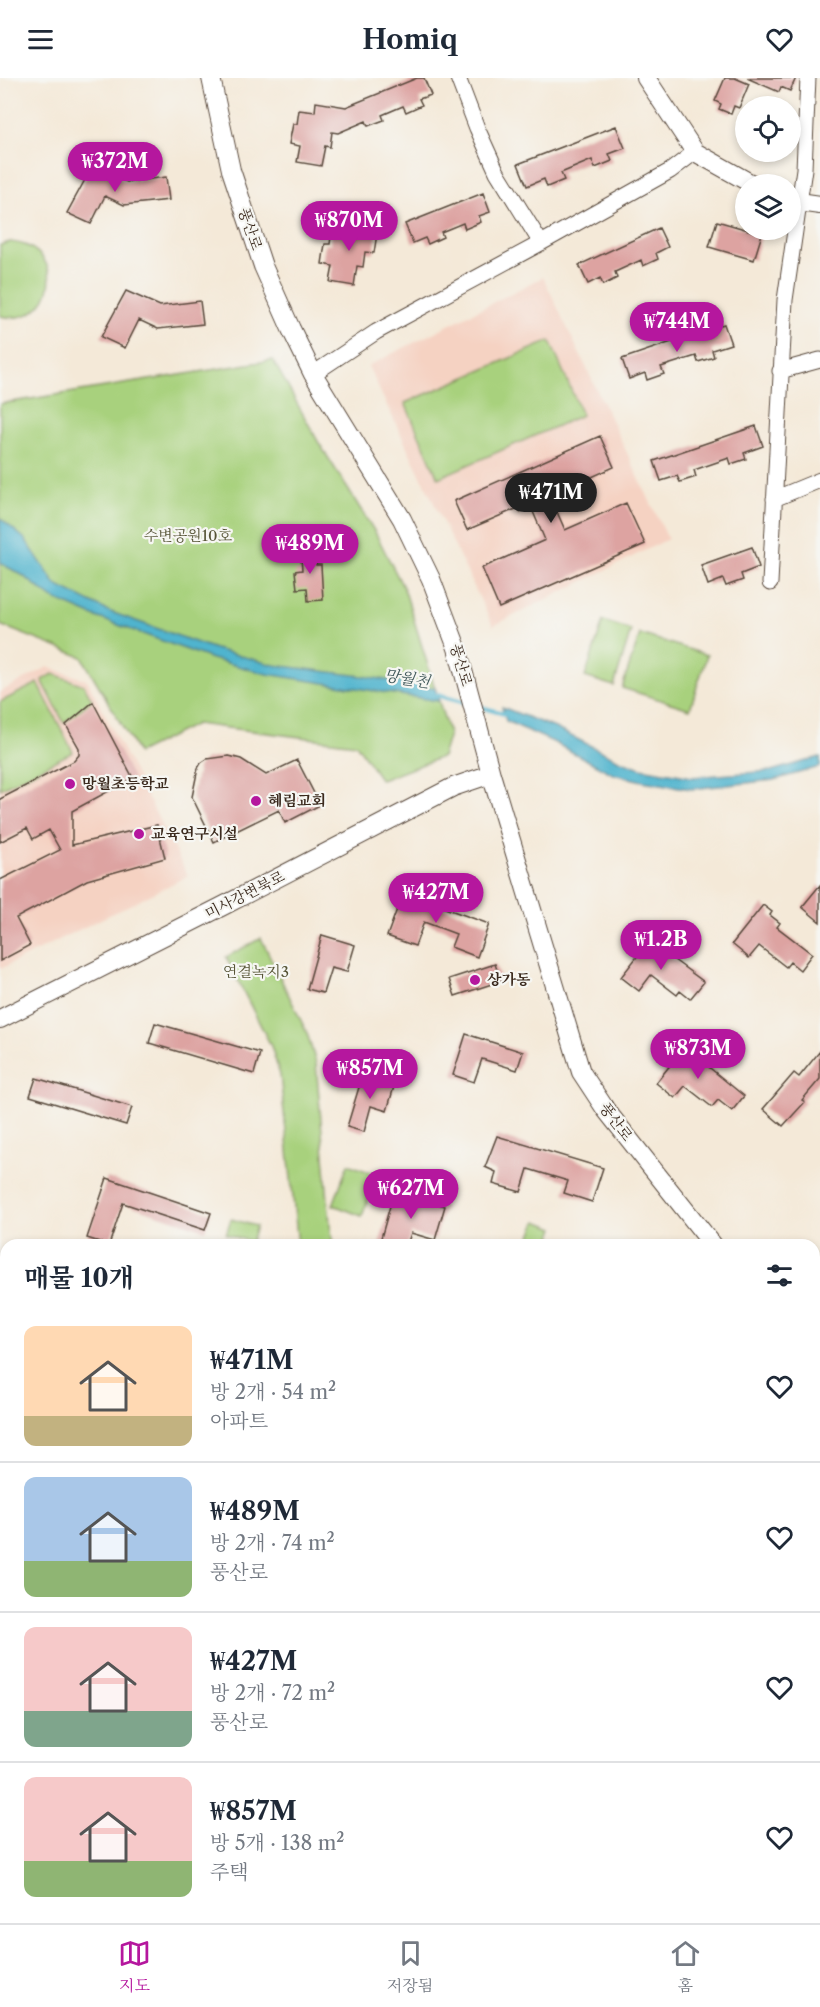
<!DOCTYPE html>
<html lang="ko">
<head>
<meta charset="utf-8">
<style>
	body { margin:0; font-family:"Libre Caslon Text","Noto Serif KR",serif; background:#f2f2f3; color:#1f2937; height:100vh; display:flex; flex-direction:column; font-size:22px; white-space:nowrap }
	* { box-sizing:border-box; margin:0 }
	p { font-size:20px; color:#747a83 }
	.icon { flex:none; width:33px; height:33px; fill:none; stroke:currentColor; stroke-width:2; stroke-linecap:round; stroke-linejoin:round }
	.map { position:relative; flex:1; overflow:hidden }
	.panel { position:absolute; left:0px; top:1161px; width:820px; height:684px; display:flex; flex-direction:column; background:#fff; border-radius:18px 18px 0 0; box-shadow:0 3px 9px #0003 }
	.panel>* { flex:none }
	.controls { position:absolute; left:735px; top:18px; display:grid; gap:12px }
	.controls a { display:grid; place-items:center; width:66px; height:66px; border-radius:50%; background:#fff; box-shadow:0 3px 9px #0003; font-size:30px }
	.price { position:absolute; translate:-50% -51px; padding:0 14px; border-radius:21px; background:#b5179e; color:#fff; font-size:20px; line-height:39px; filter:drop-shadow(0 2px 3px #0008) }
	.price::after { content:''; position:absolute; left:50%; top:36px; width:18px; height:14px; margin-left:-9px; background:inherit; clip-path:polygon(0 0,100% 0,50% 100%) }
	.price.current { background:#222; color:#fff }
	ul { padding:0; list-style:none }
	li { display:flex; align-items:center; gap:18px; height:150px; padding:0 24px }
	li+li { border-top:2px solid #e0e1e3 }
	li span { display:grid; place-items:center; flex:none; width:168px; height:120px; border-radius:12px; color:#555 }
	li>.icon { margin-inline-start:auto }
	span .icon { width:72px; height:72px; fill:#fffc; stroke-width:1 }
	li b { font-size:26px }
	h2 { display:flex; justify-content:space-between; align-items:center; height:72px; padding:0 24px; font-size:26px }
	header { display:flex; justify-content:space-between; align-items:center; height:78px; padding:0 24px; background:#fff; font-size:27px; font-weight:700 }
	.dock { display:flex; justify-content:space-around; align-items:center; height:84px; border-top:2px solid #e0e1e3; background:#fff; font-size:16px; color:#747a83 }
	.dock a { display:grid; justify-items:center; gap:3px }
	.dock .current { color:#b5179e }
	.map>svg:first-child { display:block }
	.built { fill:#f5d2c2 }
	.green { fill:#a8d17d; stroke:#727e4e; stroke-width:1.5 }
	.forest { fill:#86b36c; stroke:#606e45; stroke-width:1.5 }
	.water { fill:#4fb4ce; stroke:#456f76; stroke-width:1.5 }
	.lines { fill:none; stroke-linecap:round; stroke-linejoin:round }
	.stream { stroke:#4fb4ce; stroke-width:4.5 }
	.building { fill:#dda3a1 }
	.minor-casing { stroke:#57473a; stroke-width:17 }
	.tertiary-casing { stroke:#57473a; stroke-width:20 }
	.secondary-casing { stroke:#57473a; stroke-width:23 }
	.minor { stroke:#fff; stroke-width:15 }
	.tertiary { stroke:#fff; stroke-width:18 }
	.secondary { stroke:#fbe6c4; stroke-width:21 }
	.poi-dot { fill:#b5179e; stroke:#f6f6f2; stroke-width:2 }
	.labels { text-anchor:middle; stroke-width:4.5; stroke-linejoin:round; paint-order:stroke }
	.street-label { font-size:15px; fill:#3b2a1e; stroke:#f6f6f2 }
	.park-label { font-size:15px; fill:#565436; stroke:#f6f6f2 }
	.poi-label { font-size:15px; font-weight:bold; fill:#3b2a1e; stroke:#f6f6f2; text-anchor:start }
	.water-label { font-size:16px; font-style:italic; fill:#425a5c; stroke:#f6f6f2 }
</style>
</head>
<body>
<header><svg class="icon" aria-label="menu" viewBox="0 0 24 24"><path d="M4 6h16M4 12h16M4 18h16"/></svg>Homiq<svg class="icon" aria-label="heart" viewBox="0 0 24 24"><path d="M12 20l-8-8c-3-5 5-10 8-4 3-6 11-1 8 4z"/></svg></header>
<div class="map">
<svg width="820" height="1845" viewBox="0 0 820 1845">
	<rect width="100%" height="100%" fill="#f6f6f2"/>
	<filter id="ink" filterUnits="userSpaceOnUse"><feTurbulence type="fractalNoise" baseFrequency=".0167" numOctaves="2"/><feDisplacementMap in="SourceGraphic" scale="12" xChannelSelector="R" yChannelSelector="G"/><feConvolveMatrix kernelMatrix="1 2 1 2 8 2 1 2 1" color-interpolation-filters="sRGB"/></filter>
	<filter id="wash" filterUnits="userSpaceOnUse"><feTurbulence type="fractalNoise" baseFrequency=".008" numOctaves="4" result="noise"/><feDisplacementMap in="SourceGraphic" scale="24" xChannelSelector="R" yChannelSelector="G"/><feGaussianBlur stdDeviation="1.35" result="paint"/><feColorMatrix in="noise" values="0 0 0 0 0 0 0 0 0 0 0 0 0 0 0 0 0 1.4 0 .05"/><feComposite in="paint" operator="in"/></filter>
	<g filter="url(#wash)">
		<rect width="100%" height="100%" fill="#f4e9d8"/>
		<path class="built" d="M543,199L668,461L493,548L368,288Z
			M48,589L87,602L188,798L0,891V614Z"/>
		<path class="green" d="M10,164C71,169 57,251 0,238V167Z
			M550,263L582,337L438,400L405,325Z
			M273,282L319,365L375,454L405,513L449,656L442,679L381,702L356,666L196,646L138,675L82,579L0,547V326Z
			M603,543L631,552L614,608L585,599Z
			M640,556L707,577L690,631L622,610Z
			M53,596L84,607L92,622L64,645L42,602Z
			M38,605L73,674L0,711V624Z
			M261,860L307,955L316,985L330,1146L333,1167H298L280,997L271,968L226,879Z
			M348,1086L377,1097L362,1138L333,1127Z
			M231,1141L256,1148L251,1164L226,1156Z
			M537,1143L555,1150L549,1167H527Z
			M820,1778V1845H691L689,1840L814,1839L815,1781Z"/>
		<path class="forest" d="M0,1468L6,1480V1524L0,1513Z"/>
		<path class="water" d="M0,440L25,461L56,507L108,533L215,571L274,587L362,598L435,610L439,623L267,596L212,581L96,539L52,520L22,497L0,485Z
			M502,629L555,650L619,682L641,690L692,699L771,693L820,679V689L774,702L691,711L642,703L613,696L553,664L506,643Z"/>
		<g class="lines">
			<path class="stream" d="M433,616L466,625
				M477,628L509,637"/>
		</g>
		<g id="blocks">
			<path class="building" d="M417,0H424L431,17L419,21L422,27L406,34L403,28L382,37L384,42L368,48L366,43L338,55L332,54L330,69L325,68L321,88L297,84L300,68L289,66L293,46H297L299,32L315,34L316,24L346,29Z
				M725,0H735L749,6L739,30L734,28L731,36L719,31L721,26L715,23Z
				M747,0H796L790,13L781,9L779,14Z
				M616,48L625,70L609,76L612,83L595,90L592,82L561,95L564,102L547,109L544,101L527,108L518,86Z
				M92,89L127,104L166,99L169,122L124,127L105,118L91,146L67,135Z
				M483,115L490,134L479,138L481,144L465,151L463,145L441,154L443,159L428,166L425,160L413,165L405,146Z
				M717,143L762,156L754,182L709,169Z
				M349,144L378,149L374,175L365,174L363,189L357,188L354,208L330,204L333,188L322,186L325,166H330L332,152L347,155Z
				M659,150L668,169L656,175L658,181L643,188L641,182L615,194L617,200L603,207L600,200L588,206L579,187Z
				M126,213L160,228L200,223L203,246L158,251L139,242L125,270L101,259Z
				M724,246L731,266L712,272L714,279L698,284L696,278L661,289L664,296L647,302L645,295L629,301L622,281Z
				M756,348L763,368L744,375L746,381L731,386L729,380L694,392L696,399L680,404L677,398L661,403L654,383Z
				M600,358L614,389L550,418L565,452L626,425L645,466L499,530L482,490L545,462L531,429L520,434L518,430L467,452L454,423Z
				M313,468L316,487H321L323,522L308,523L307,510L297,511L295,493L302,492L300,469Z
				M752,469L759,489L741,496L743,502L726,508L723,501L708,507L701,487Z
				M93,624L133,700L72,733V767L157,747L165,780L87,802L16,840L30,867L0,883V802L60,772L49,752L33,761L27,750L0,764V721L74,683L79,677V670L66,647Z
				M229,678L241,681L266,697L297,682L320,727L285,745L279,732L214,764L192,719L198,690L201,685L207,681Z
				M820,807V844L802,829Z
				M403,815L489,846L477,879L451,869L456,856L424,844L415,868L387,858Z
				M763,827L772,834L770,837L780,845L777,849L812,876L800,892L790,884L786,889L759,868L749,880L732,866Z
				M322,857L355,867L347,894L331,890L323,915L307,911Z
				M651,861L672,877L670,879L704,904L690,921L680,913L677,917L651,897L639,913L621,899Z
				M495,886L501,903L455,918L449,901Z
				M155,945L260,975L254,996L149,965Z
				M466,956L523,974L517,992L482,981L474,1004L453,997Z
				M687,966L708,983L705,986L744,1018L732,1033L718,1022L712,1029L685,1008L675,1020L656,1005Z
				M820,973V1001L802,1022L805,1024L783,1048L763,1031L794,995L799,999Z
				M363,996L395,1005L387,1033L371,1028L364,1054L347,1049Z
				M36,1000L132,1029L126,1047L30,1018Z
				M497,1058L603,1090L592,1124L564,1115L568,1103L528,1091L521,1114L493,1106L496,1094L485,1089Z
				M107,1100L211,1135L205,1152L123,1125L109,1167L87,1160Z
				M394,1114L445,1128L435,1162L411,1155L407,1167H379Z"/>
		</g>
	</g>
	<g filter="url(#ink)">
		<use href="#blocks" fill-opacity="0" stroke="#57473a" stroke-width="1.5"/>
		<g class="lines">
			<defs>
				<path id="minor" d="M458,0L477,50L497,94L541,165
					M780,293L820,282
					M313,296L376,254L541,165L670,93L695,74
					M774,421L820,402
					M770,505L785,222L804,91L808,0
					M814,1190L820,1187"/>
				<path id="tertiary" d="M211,0L231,92L263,188L291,251L313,296L402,441L431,501L457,570L491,696L581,994L606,1032L713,1167
					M646,0L695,74L752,106
					M790,121L799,124L820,127
					M0,941L221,829L453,709L491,696
					M814,1307L820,1315
					M814,1741L820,1738
					M605,1845L618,1839"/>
				<path id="secondary" d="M0,1608L1,1609
					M123,1839L126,1845"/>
			</defs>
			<use href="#minor" class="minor-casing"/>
			<use href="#tertiary" class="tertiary-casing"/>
			<use href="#secondary" class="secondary-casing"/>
			<use href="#minor" class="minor"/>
			<use href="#tertiary" class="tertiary"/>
			<use href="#secondary" class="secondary"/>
		</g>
	</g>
	<g class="poi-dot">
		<circle cx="70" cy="706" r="6"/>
		<circle cx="256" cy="723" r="6"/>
		<circle cx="139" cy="756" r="6"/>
		<circle cx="475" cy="902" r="6"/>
	</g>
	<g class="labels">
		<g class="street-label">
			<text transform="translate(250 151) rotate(71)" y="5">풍산로</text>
			<text transform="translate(461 587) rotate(74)" y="5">풍산로</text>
			<text transform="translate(245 817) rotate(-27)" y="5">미사강변북로</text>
			<text transform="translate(616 1044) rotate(53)" y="5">풍산로</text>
		</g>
		<g class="park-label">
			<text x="188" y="463">수변공원10호</text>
			<text x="256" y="899">연결녹지3</text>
		</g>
		<g class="poi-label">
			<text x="82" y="711">망월초등학교</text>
			<text x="268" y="728">혜림교회</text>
			<text x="151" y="761">교육연구시설</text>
			<text x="487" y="907">상가동</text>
		</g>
		<g class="water-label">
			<text transform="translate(407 600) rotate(9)" y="6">망월천</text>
		</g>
	</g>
</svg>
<div class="controls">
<a><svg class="icon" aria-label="locate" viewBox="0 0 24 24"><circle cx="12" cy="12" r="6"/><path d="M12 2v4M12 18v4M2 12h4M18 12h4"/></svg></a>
<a><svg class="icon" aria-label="layers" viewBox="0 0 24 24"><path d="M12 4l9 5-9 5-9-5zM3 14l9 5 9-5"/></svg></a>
</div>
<b class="price" style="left:115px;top:115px">₩372M</b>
<b class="price" style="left:349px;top:174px">₩870M</b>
<b class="price" style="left:677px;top:275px">₩744M</b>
<b class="price current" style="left:551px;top:446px">₩471M</b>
<b class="price" style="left:310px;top:497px">₩489M</b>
<b class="price" style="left:436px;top:846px">₩427M</b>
<b class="price" style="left:661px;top:893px">₩1.2B</b>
<b class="price" style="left:698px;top:1002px">₩873M</b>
<b class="price" style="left:370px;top:1022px">₩857M</b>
<b class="price" style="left:411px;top:1142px">₩627M</b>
<section class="panel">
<h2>매물 10개<svg class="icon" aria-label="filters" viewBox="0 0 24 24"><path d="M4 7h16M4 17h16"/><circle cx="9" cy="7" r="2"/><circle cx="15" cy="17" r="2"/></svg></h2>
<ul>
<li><span style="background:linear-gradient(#ffd9b3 75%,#c2b280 0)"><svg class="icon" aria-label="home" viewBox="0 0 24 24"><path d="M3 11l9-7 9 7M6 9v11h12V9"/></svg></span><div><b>₩471M</b><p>방 2개 · 54 m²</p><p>아파트</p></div><svg class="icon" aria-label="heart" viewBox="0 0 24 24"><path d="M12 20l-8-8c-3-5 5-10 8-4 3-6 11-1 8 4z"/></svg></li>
<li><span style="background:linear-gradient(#a9c7e8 70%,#8fb573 0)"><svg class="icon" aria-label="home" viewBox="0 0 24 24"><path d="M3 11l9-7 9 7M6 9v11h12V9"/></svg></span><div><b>₩489M</b><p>방 2개 · 74 m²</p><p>풍산로</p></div><svg class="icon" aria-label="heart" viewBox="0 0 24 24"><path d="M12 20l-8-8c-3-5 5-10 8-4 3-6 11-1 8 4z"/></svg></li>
<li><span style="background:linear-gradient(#f6c9c9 70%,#7fa58c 0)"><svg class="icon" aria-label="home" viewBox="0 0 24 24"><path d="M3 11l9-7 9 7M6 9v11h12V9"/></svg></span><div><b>₩427M</b><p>방 2개 · 72 m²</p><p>풍산로</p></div><svg class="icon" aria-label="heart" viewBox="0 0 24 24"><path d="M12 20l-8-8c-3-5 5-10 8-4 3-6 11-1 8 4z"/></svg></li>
<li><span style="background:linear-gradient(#f6c9c9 70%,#8fb573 0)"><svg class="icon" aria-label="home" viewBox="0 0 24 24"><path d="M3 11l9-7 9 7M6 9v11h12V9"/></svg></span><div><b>₩857M</b><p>방 5개 · 138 m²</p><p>주택</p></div><svg class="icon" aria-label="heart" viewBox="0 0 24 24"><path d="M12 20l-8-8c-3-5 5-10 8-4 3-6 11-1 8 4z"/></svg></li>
</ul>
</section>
</div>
<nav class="dock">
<a class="current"><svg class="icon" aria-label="map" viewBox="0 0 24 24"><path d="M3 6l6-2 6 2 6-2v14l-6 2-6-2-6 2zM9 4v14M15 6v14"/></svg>지도</a>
<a><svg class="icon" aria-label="saved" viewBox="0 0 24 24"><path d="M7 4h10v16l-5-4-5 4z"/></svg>저장됨</a>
<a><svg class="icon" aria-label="home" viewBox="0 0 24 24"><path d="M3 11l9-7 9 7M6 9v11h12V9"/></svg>홈</a>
</nav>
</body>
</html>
